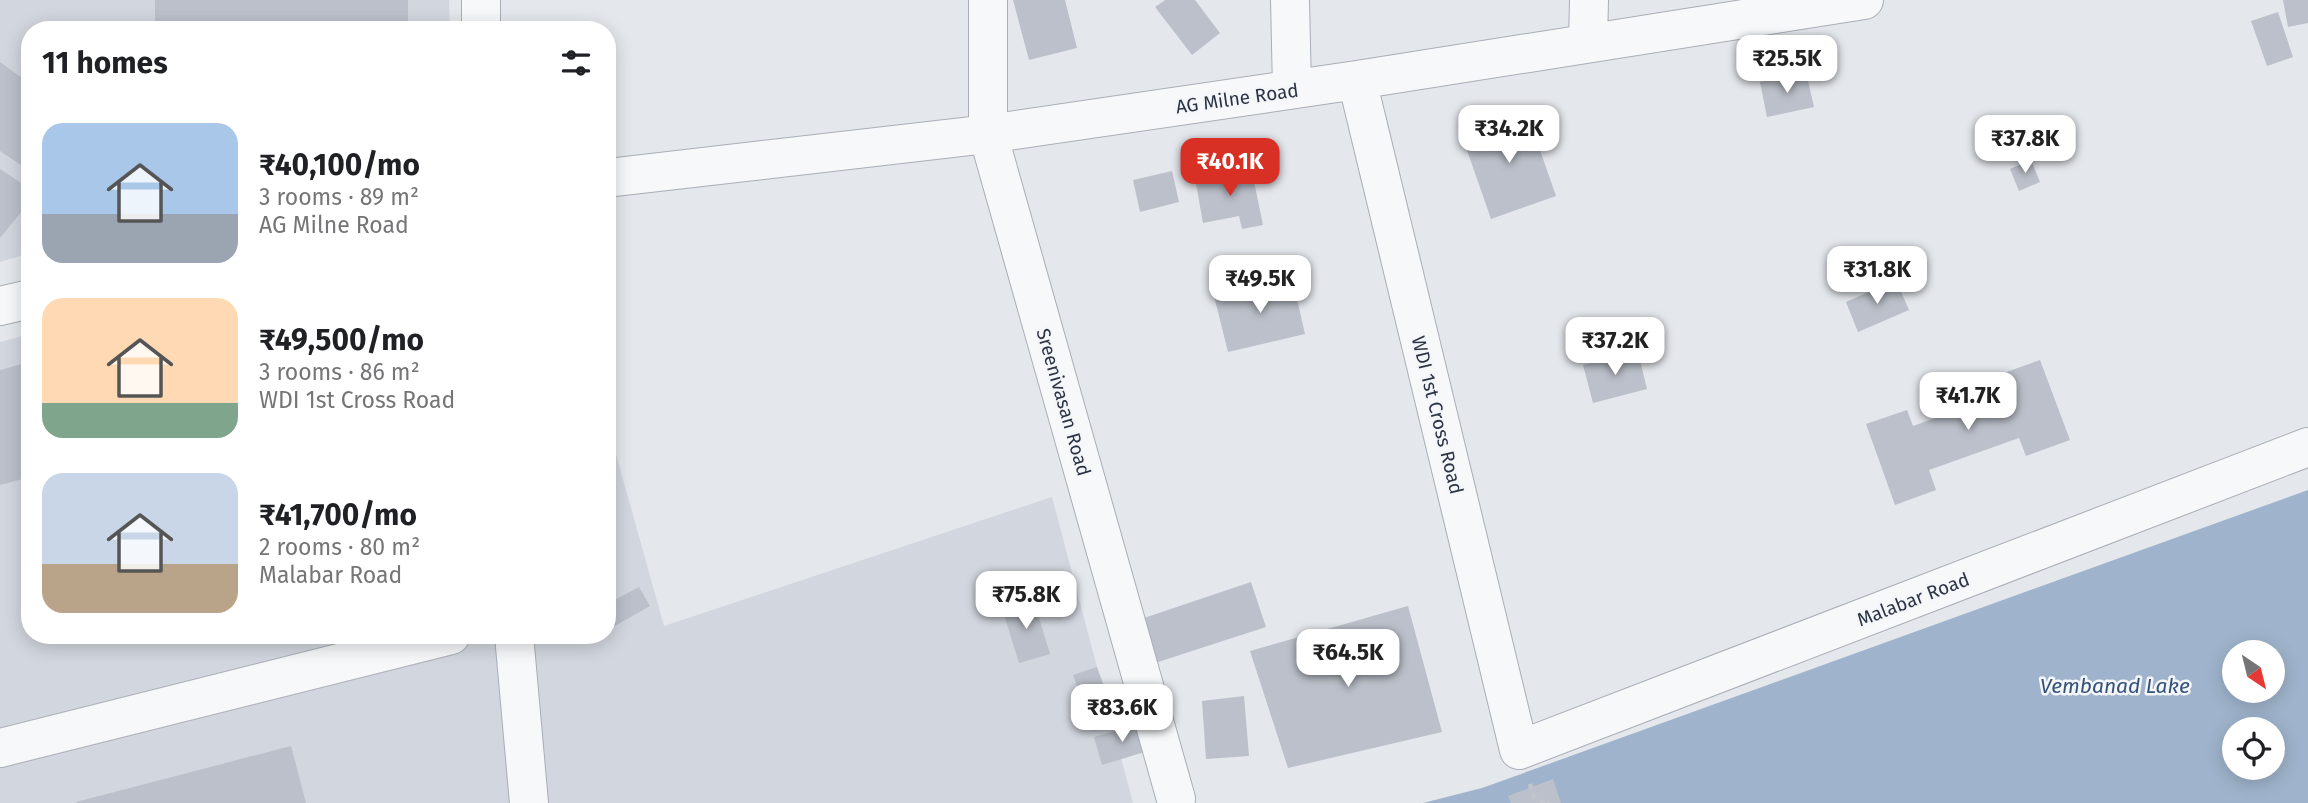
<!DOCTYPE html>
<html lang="en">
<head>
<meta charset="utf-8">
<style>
	body { margin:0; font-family:"Fira Sans",sans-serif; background:#f2f2f2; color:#202124; height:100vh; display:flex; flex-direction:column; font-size:26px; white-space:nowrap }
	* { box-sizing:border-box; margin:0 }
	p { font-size:23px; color:#757577 }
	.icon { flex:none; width:38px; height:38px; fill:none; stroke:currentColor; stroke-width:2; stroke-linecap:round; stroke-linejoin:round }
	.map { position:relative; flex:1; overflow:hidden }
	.drawer { position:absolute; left:21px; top:21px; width:595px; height:623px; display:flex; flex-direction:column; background:#fff; border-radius:28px; box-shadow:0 4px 18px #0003 }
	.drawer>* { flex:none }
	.needle { width:46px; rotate:145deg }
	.buttons { position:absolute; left:2222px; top:640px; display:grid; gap:14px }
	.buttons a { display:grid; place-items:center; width:63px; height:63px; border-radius:50%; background:#fff; box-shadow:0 4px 18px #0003; font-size:35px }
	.price { position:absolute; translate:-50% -60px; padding:0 16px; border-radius:14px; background:#fff; color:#222; font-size:23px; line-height:46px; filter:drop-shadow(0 2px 4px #0008) }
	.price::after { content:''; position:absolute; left:50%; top:42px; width:21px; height:16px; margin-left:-10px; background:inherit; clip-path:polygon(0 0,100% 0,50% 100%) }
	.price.current { background:#d93025; color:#fff }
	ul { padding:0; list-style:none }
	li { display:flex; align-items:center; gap:21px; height:175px; padding:0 21px }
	li span { display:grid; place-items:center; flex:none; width:196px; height:140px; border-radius:21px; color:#555 }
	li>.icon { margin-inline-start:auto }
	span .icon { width:84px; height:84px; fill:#fffc; stroke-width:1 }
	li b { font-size:30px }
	h2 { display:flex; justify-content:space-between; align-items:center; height:84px; padding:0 21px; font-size:30px }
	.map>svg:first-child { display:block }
	.built { fill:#d2d6de }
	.water { fill:#9fb4cc; fill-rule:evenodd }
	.building { fill:#bbc0ca }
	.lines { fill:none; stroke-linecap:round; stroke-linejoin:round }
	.minor-casing { stroke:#a9aeb7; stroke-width:40 }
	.path { stroke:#c2c5cb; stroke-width:4.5; stroke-dasharray:5 5; stroke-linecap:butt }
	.minor { stroke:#f7f8fa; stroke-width:38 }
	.labels { text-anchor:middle; stroke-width:5; stroke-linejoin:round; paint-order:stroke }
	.street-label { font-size:19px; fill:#2b3445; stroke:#f4f6f9 }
	.water-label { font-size:21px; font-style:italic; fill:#34527a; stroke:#f4f6f9 }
</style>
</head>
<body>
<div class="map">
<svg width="2308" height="803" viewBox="0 0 2308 803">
	<rect width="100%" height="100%" fill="#e4e7ec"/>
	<path class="built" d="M0,0H449L450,30H30V253L0,262Z
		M30,334V635H607V422L664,626L1052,497L1133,803H0V342Z"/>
	<path class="water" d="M2308,490V803H1423L1482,788ZM2235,653H2273V691H2235ZM2235,730H2273V768H2235Z"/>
	<path class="building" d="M155,0H408V30H155Z
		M1013,0H1065L1077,48L1029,60Z
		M1165,0H1195L1220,33L1192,55L1155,7Z
		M2283,0H2308V23L2288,27Z
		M2278,12L2293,57L2267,66L2251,21Z
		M0,62L30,84V171L0,151Z
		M1806,72L1814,107L1767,117L1760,82Z
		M1526,110L1556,196L1491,219L1461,133Z
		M2031,160L2040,182L2019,191L2010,169Z
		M1251,167L1263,225L1242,229L1239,216L1203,223L1195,178Z
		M0,169L30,189V201L0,238Z
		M1172,171L1179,202L1140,212L1133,180Z
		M1292,277L1305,334L1228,352L1214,296Z
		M1896,280L1909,310L1858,332L1846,302Z
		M1638,352L1647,389L1593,403L1583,365Z
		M2040,360L2070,440L2026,456L2019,438L1929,470L1936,490L1895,505L1866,424L1907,410L1913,426L2001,394L1995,376Z
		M30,362V477L0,485V370Z
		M1251,582L1266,627L1155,663L1141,619Z
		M639,587L650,606L613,627L607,616V604Z
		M1033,598L1050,654L1019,663L1002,608Z
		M1408,606L1442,732L1288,768L1250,651Z
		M1097,667L1117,722L1093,731L1073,675Z
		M1244,696L1249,756L1206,759L1202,701Z
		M1143,723L1151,750L1102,765L1094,737Z
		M291,746L306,803H77L76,802Z
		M1553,779L1561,803H1511L1508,796Z"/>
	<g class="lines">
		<defs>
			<path id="minor" d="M988,0V134L1176,799
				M1290,0L1292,89
				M481,30V0
				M1588,43L1589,0
				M1357,80L1519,750L2308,447
				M607,178L988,134L1357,80L1864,0
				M0,306L30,299
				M514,635L529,803
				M0,748L451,635"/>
		</defs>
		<use href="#minor" class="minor-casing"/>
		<path class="path" d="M1530,784L1536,803
			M1540,803L1548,800L1549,803"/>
		<use href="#minor" class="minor"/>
	</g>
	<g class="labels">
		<g class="street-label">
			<text transform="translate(1237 98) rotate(-8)" y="7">AG Milne Road</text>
			<text transform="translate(1064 402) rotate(74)" y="7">Sreenivasan Road</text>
			<text transform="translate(1438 415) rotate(76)" y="7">WDI 1st Cross Road</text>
			<text transform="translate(1913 599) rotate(-21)" y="7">Malabar Road</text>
		</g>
		<g class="water-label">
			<text x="2115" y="693">Vembanad Lake</text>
		</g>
	</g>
</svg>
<div class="buttons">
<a><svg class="needle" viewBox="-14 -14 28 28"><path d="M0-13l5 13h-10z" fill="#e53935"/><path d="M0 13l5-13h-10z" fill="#757577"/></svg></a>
<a><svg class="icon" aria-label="locate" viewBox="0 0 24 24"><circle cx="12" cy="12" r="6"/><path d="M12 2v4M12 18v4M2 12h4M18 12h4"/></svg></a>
</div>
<b class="price" style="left:1787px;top:95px">₹25.5K</b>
<b class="price" style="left:1509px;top:165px">₹34.2K</b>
<b class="price" style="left:2025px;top:175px">₹37.8K</b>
<b class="price current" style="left:1230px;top:198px">₹40.1K</b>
<b class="price" style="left:1877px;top:306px">₹31.8K</b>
<b class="price" style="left:1260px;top:315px">₹49.5K</b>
<b class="price" style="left:1615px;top:377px">₹37.2K</b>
<b class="price" style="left:1968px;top:432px">₹41.7K</b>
<b class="price" style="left:1026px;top:631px">₹75.8K</b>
<b class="price" style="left:1348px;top:689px">₹64.5K</b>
<b class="price" style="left:1122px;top:744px">₹83.6K</b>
<section class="drawer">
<h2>11 homes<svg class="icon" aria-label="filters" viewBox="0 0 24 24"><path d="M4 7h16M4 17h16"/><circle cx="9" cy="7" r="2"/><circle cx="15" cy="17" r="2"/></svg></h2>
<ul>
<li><span style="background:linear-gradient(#a9c7e8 65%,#9aa5b1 0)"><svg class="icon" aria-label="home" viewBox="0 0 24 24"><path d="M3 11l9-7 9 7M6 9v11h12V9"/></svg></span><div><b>₹40,100/mo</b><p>3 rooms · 89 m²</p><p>AG Milne Road</p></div></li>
<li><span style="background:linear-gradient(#ffd9b3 75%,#7fa58c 0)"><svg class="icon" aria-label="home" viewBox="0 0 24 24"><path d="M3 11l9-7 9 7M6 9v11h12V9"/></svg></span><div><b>₹49,500/mo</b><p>3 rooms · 86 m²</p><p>WDI 1st Cross Road</p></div></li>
<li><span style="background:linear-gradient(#c9d6e8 65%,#b9a48a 0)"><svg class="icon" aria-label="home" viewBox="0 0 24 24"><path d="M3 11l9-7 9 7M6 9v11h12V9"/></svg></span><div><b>₹41,700/mo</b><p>2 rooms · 80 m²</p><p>Malabar Road</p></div></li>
</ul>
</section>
</div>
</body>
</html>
